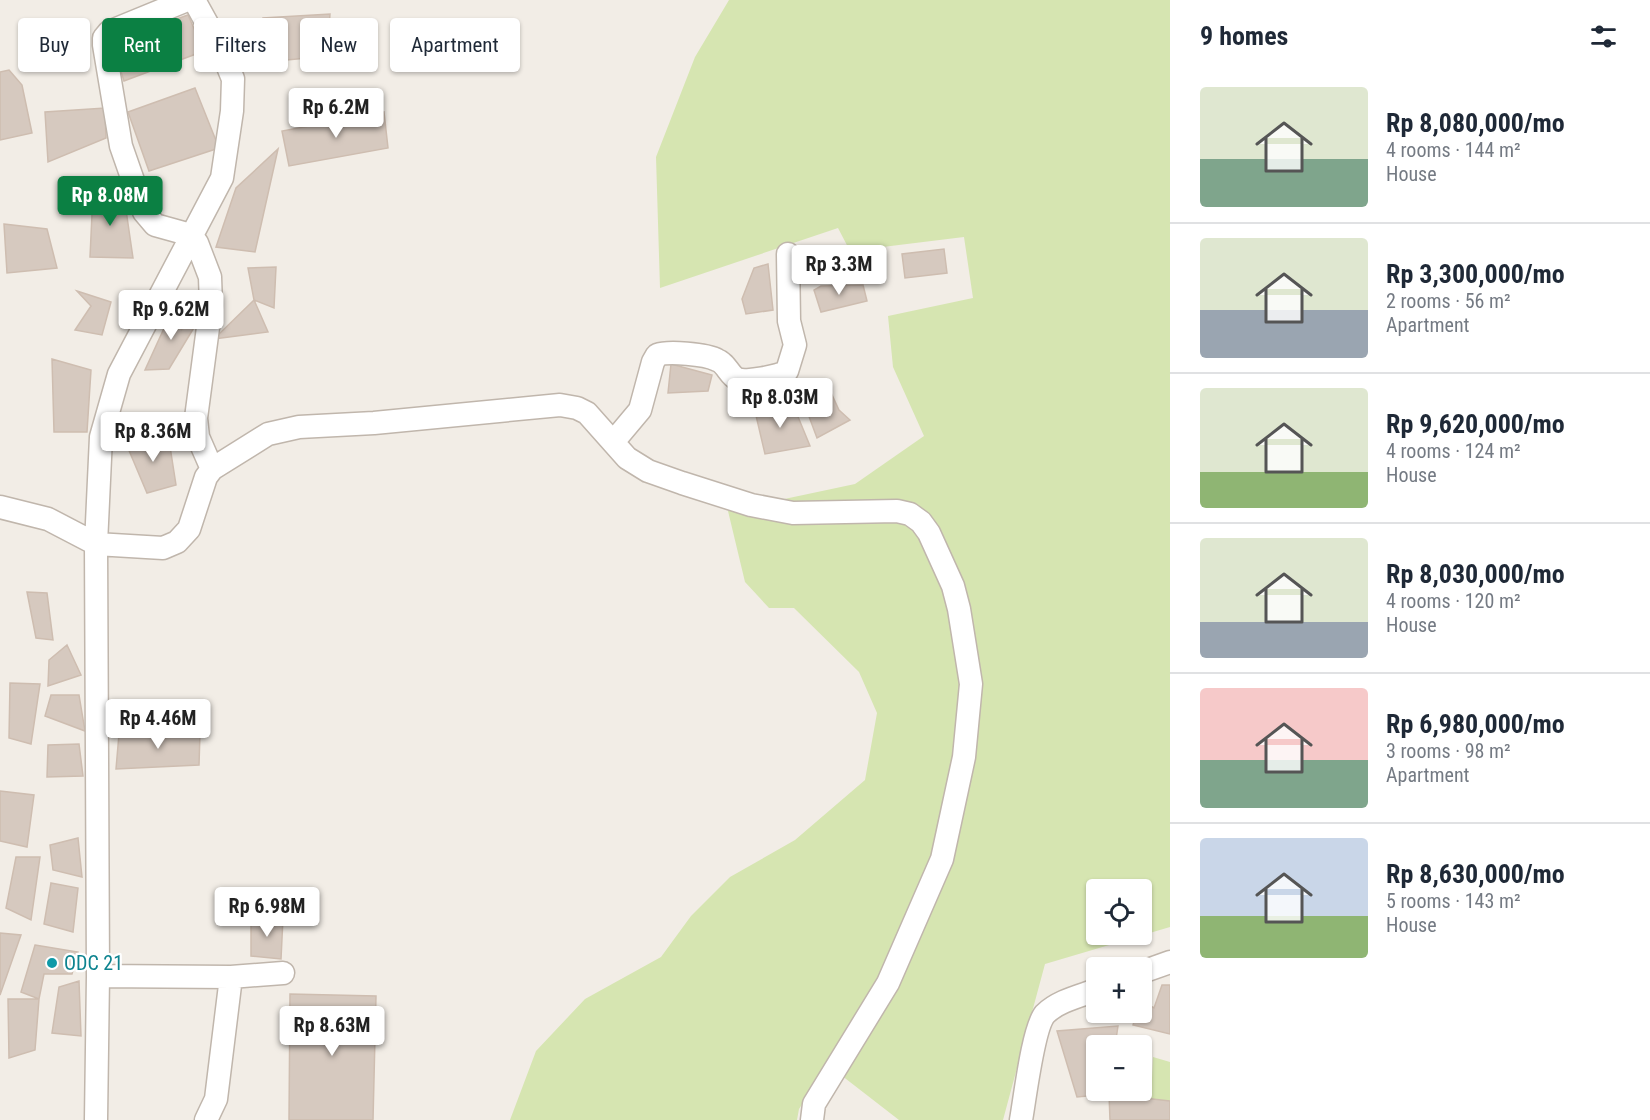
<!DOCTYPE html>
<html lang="en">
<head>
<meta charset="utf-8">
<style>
	body { margin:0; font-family:"Roboto Condensed",sans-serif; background:#f2f2f3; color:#1f2937; height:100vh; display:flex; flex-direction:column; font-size:22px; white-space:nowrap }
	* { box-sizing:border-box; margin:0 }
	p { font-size:20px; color:#747a83 }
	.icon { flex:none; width:33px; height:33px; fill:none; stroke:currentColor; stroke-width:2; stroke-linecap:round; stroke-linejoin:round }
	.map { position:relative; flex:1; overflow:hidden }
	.side { display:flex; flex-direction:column; background:#fff; width:480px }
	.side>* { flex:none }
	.top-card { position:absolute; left:18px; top:18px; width:570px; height:54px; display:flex; gap:12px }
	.fabs { position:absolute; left:1086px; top:879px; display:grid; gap:12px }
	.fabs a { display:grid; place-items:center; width:66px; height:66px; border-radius:6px; background:#fff; box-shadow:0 2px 4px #0004; font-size:30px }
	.price { position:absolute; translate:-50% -51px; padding:0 14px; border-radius:6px; background:#fff; color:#222; font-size:20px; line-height:39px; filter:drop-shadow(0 2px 3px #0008) }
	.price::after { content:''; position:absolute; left:50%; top:36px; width:18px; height:14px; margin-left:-9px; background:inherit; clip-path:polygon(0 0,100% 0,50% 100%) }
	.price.active { background:#0b8043; color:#fff }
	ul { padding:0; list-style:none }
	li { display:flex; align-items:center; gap:18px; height:150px; padding:0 30px }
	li+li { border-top:2px solid #e0e1e3 }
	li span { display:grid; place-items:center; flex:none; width:168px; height:120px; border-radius:6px; color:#555 }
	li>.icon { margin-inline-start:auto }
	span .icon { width:72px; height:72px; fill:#fffc; stroke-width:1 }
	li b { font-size:26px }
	h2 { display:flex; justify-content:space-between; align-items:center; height:72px; padding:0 30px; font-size:26px }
	.pill { padding:0 21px; border-radius:6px; background:#fff; box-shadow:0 2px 4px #0004; font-size:21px; line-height:54px }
	.pill.active { background:#0b8043; color:#fff }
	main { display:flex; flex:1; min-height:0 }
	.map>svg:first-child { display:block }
	.green { fill:#d6e5b1; fill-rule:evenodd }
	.building { fill:#d6c9bf; stroke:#cebdb0; stroke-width:1.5 }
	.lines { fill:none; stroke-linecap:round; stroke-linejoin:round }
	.minor-casing { stroke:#c0b6ac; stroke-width:25 }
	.minor { stroke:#fff; stroke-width:22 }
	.culture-dot { fill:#0f9aa8; stroke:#fff; stroke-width:2 }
	.labels { text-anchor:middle; stroke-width:4.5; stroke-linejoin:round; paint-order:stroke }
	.culture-label { font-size:20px; fill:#0d838f; stroke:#fff; text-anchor:start }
</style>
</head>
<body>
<main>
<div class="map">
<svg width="1170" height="1120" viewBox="0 0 1170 1120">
	<rect width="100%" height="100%" fill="#f2ede6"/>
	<path class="green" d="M729,0H1170V927L1045,964L1003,1120H899L828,1065L799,1109L797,1120H510L536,1051L585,999L661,957L691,916L730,877L795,840L865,780L877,713L859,672L794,608H769L745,582L728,511L855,484L924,436L893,367L888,316L973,298L964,237L850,251L838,228L660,288L656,157L695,57ZM1096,890H1142V934H1096Z
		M1153,1057L1170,1062V1120L1150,1118Z"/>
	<path class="building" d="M330,14L327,56L267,62L263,18Z
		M188,15L204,51L124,81L112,42Z
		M9,70L22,85L32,133L0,140V72Z
		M195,88L219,148L149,171L128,112Z
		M105,108L106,138L48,162L45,112Z
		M384,112L388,148L289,166L282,131Z
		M278,149L255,252L216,247L236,188Z
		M111,190L125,203L133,258L90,257L93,193Z
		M4,224L47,229L57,268L7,273Z
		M944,249L947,273L905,278L902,254Z
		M768,264L773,310L746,314L742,299L754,268Z
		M276,267L274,308L254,300L248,268Z
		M863,285L867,301L821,312L814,290L821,286Z
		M77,291L111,302L102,335L75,330L91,306Z
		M254,300L268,332L214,339Z
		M191,311L181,330L201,316L169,369L145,370L171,313Z
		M52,359L91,370L87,432H54Z
		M671,364L712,375L708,391L668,393Z
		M812,383L823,396L827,384L839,410L850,420L817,438L801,395Z
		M754,407H794L810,446L765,454Z
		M169,440L176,485L147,493L125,441Z
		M27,592L47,593L53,640L36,638Z
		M67,645L81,675L48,686L49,660Z
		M10,683L40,684L31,744L9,738Z
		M51,695H79L85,731L45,716Z
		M200,733L199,765L116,769L119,734Z
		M79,744L83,776L47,777L48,745Z
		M0,791L34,795L27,847L0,841Z
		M78,838L82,877L53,870L50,845Z
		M16,857H40L31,920L6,908Z
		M51,883L78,888L73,932L44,924Z
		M251,918H283L281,959L251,956Z
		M0,933L21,935L0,995Z
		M35,945L78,952L72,974H44L39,999L21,992Z
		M79,981L81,1036L52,1033L59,987Z
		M1162,985H1170V1034L1133,1025L1137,1012H1142V1001L1154,1008Z
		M290,994L376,996L373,1120H289Z
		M8,999H39L35,1050L9,1058Z
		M1118,1026L1115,1046H1096V1090H1110L1109,1094L1077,1097L1057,1031Z
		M1109,1094L1170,1101V1120H1110Z"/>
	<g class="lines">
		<defs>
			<path id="minor" d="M187,0L109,32L104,38V45L121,146L144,212L155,225L191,235L197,243L210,277L211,305L196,418L198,437L212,469
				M614,441L640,410L653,362L657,355C668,351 706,354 717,360C726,363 729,375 737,379C745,383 780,376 787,371L795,345L789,321L788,254
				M0,507L48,519L96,544L163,548L177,542L189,529L206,477L212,469L268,434L299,427L374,423L560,405L577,408L587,413L627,458L648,471L682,483L751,505L793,513L897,511L910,514L921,522L929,533L953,586L959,609L971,684L964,757L942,859L888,983L814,1104L812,1120
				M1142,972L1170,962
				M98,976L231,977L283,973
				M96,1120L98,976L96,544L101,437L119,374L222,178L232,111L233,79L220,47L194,0
				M206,1120L216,1099L231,977
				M1021,1120C1025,1098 1033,1028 1045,1014C1058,1001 1080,996 1096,990"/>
		</defs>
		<use href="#minor" class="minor-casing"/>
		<use href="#minor" class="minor"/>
	</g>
	<circle class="culture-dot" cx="52" cy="963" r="6"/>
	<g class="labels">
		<g class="culture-label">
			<text x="64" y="970">ODC 21</text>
		</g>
	</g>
</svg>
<div class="fabs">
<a><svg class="icon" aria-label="locate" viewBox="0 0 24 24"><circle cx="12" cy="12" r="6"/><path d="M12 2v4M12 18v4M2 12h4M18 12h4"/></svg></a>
<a>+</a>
<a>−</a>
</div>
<b class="price" style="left:336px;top:139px">Rp 6.2M</b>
<b class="price active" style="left:110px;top:227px">Rp 8.08M</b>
<b class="price" style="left:839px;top:296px">Rp 3.3M</b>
<b class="price" style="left:171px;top:341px">Rp 9.62M</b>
<b class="price" style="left:780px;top:429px">Rp 8.03M</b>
<b class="price" style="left:153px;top:463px">Rp 8.36M</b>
<b class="price" style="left:158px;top:750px">Rp 4.46M</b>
<b class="price" style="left:267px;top:938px">Rp 6.98M</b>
<b class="price" style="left:332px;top:1057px">Rp 8.63M</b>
<div class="top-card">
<a class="pill">Buy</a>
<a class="pill active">Rent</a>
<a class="pill">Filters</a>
<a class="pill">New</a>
<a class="pill">Apartment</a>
</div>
</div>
<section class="side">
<h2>9 homes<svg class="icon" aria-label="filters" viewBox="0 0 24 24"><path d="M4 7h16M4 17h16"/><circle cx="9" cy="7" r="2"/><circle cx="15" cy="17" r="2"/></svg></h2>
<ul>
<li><span style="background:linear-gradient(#dfe7d0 60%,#7fa58c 0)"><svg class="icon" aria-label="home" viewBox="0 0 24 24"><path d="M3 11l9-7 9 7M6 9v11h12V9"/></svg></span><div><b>Rp 8,080,000/mo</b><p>4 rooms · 144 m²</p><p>House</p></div></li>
<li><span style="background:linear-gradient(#dfe7d0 60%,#9aa5b1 0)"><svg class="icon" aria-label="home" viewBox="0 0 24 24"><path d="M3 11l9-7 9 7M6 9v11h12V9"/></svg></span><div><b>Rp 3,300,000/mo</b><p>2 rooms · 56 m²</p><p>Apartment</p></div></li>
<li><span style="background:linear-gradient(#dfe7d0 70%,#8fb573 0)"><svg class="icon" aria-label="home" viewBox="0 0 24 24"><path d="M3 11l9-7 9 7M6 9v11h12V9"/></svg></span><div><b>Rp 9,620,000/mo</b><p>4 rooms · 124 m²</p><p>House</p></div></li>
<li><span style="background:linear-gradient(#dfe7d0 70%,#9aa5b1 0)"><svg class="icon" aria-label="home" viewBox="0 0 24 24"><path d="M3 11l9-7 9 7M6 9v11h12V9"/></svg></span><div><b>Rp 8,030,000/mo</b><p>4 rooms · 120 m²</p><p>House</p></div></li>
<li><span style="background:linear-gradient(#f6c9c9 60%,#7fa58c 0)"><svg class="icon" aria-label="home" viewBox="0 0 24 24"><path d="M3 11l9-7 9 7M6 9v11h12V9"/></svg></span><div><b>Rp 6,980,000/mo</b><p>3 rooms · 98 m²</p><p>Apartment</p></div></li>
<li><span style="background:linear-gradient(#c9d6e8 65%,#8fb573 0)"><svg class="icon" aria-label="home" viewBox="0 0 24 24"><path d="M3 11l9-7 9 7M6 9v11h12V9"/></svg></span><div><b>Rp 8,630,000/mo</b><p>5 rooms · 143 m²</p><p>House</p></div></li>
</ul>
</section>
</main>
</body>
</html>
